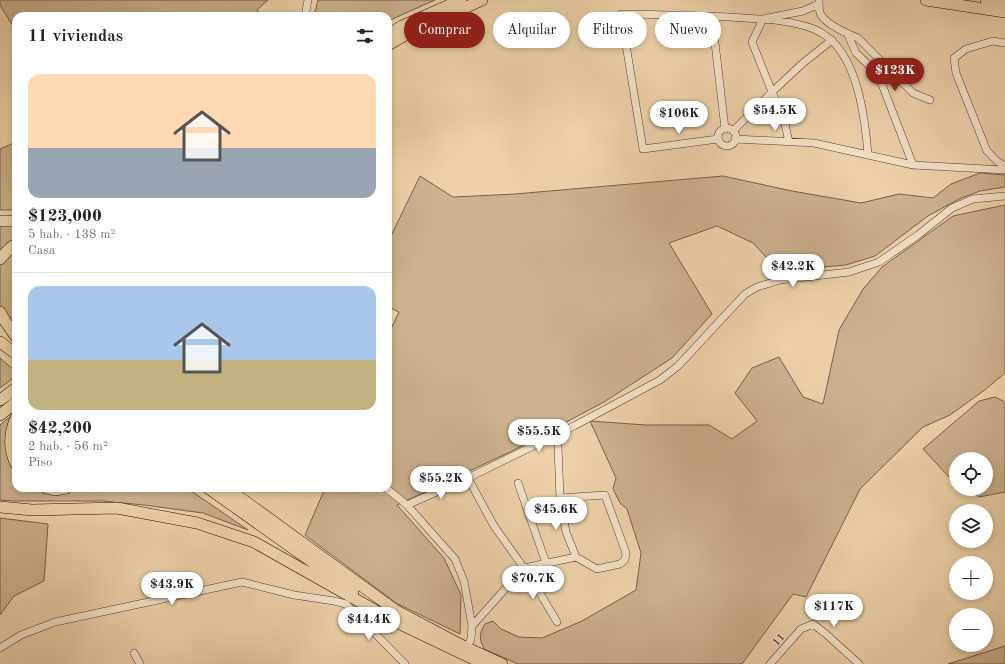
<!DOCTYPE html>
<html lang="es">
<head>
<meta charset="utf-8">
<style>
	body { margin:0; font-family:"Old Standard TT",serif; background:#f2f2f2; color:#202124; height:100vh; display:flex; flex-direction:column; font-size:15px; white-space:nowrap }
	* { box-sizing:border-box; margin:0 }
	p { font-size:13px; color:#757577 }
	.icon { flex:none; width:22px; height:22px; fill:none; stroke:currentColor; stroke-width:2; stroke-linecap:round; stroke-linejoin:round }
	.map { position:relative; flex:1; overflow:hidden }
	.drawer { position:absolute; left:12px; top:12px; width:380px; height:480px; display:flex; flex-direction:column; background:#fff; border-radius:12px; box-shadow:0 2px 6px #0003 }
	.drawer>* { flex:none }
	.banner { position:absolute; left:404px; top:12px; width:380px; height:36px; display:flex; gap:8px }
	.tools { position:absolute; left:949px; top:452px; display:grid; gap:8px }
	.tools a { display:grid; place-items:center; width:44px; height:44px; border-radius:50%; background:#fff; box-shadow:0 2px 6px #0003; font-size:20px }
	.price { position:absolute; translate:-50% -34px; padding:0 9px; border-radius:14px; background:#fff; color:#222; font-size:13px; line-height:26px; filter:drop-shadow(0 1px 2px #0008) }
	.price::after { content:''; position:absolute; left:50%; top:24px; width:12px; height:9px; margin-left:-6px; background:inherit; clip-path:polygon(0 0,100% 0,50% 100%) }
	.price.selected { background:#8f2418; color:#fff }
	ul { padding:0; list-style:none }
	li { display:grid; align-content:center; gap:8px; height:212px; padding:0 16px }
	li+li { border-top:1px solid #e0e0e0 }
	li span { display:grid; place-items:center; height:124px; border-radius:12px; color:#555 }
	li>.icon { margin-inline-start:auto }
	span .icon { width:72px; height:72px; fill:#fffc; stroke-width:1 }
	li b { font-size:17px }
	h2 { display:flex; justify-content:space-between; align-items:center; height:48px; padding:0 16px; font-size:17px }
	.tag { padding:0 14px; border-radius:18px; background:#fff; box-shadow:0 2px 6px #0003; font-size:14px; line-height:36px }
	.tag.selected { background:#8f2418; color:#fff }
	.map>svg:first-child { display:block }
	.green { fill:#cbb18e; stroke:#79614c }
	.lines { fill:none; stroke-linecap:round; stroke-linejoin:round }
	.minor-casing { stroke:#584131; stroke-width:8 }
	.highway-casing { stroke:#271109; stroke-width:12 }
	.minor { stroke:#f3e2c7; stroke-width:7 }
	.highway { stroke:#edd2a9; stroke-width:11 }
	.labels { text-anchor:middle; stroke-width:3; stroke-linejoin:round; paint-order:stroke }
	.street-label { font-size:11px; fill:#271109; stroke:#f3e2c7 }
</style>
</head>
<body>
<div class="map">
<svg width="1005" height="664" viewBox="0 0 1005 664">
	<rect width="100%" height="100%" fill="#edd2a9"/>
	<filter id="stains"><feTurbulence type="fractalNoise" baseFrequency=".005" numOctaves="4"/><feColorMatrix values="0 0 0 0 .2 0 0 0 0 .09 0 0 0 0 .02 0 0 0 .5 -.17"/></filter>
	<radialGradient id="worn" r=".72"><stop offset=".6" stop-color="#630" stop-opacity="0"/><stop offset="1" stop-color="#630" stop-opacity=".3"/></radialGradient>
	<path class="green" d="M0,0H268L257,10L262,16H16V31L0,5Z
		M318,0H435L388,21V16H314Z
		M16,142V210H0V149Z
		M980,173L1005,175V187L980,191L959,199L928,216L875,256L846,265L779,271L753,243L717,226L669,243L712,314L672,358L604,402L512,451L397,505L444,558L461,595L460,634L396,603L305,535L325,488H388V335L399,312L388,307V242L420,176L453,197L515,194L723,176L792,191L861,203L899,194L933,198L951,184Z
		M1005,205V373L986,389L950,415L923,427L860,489L806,597L793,594L742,664H518L484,649C479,638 479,634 485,624L493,621L501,629L519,637L542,638L582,621L636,590L641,553L627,509L620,503L613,489L616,478L590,421L646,425H709L732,439L757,421L735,393L752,368L779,357L803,397L823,404L839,330L863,289L882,267L953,216Z
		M0,226H16V329L0,317Z
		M0,358L16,372V376L0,388Z
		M995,397L1003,401L1005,404V492L979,497L967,489H986V459H956V482L948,476L923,449L979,401Z
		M16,412V488H187L248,530L203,513L144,505L103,501H14L0,500V425Z
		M0,518L48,524L44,581L14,596L0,615Z
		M1005,646V664H948Z"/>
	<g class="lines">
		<defs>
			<path id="minor" d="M819,0C819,4 819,9 820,13C825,24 848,34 858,38L913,93L930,100
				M819,4L803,11L763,19L752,42L772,92L803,63L832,40
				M305,16L308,0
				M712,17L725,129
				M848,35L856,53L878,74L913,165
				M1004,43L993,41L966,49L954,58L956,73L987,151L998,162L1005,166
				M718 137a9 9 0 1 1 18 0a9 9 0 1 1-18 0Z
				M733,131L772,92L784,120L789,142
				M718,139L643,149L621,14C657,14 694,16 730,17C758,19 788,19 814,29C821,32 831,39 836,45C859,72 865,119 868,154
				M735,139L814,143L913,165L1005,170
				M558,446L560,498L566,532L576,557L597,569L620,564L625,560L626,553L605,495L560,498
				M468,478L494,526L531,578L557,622
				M518,483L546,563
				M386,488L407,505L455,559L464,581L472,626L471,639L465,652
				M407,505L468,478L574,426L660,380L678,366L745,294L757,287L780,280L849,272L879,262L918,235L952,208L973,199L1005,196
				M472,626L524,568L576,557
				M0,648L21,635L55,622L242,582L294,595L334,601L346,604L405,664
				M134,653L140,664
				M770,664L801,629L813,624L826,634L859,664"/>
			<path id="highway" d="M926,0L1005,12
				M986,0L1005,3
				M388,35L402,26L461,0
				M388,45L407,34L482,0
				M0,221H16
				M0,259L10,248L16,244
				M0,312L5,321L16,337
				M0,342L16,354
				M0,400L16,388
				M0,415L16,402
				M16,418C9,434 8,448 16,464
				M46,488L55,490L66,488
				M208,488L353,591
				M227,488L395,610L467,648L502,664
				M0,507L32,510L117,508L197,523L254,542L394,621
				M390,618L394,621L484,664"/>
		</defs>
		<use href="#minor" class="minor-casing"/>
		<use href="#highway" class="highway-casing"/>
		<use href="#minor" class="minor"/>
		<use href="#highway" class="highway"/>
	</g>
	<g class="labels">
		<g class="street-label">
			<text transform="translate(778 639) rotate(-48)" y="4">11</text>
		</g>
	</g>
	<rect width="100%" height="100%" filter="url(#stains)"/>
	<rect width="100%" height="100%" fill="url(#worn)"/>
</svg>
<div class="tools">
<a><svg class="icon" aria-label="locate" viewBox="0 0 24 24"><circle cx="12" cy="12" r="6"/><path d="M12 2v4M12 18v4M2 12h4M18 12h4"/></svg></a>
<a><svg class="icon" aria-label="layers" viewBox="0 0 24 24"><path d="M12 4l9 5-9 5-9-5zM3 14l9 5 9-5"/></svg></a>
<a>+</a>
<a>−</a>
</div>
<b class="price selected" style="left:895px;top:92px">$123K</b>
<b class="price" style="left:775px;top:132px">$54.5K</b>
<b class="price" style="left:679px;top:135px">$106K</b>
<b class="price" style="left:793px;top:288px">$42.2K</b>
<b class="price" style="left:539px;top:453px">$55.5K</b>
<b class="price" style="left:441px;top:500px">$55.2K</b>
<b class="price" style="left:556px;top:531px">$45.6K</b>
<b class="price" style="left:533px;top:600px">$70.7K</b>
<b class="price" style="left:172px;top:606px">$43.9K</b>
<b class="price" style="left:834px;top:628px">$117K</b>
<b class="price" style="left:369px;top:641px">$44.4K</b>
<div class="banner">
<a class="tag selected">Comprar</a>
<a class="tag">Alquilar</a>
<a class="tag">Filtros</a>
<a class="tag">Nuevo</a>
</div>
<section class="drawer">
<h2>11 viviendas<svg class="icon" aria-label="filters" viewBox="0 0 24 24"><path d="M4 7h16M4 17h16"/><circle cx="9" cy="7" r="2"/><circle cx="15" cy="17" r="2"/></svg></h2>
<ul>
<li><span style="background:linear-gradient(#ffd9b3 60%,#9aa5b1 0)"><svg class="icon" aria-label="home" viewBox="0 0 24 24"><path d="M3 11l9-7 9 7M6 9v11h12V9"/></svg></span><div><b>$123,000</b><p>5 hab. · 138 m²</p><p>Casa</p></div></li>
<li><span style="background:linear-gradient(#a9c7e8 60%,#c2b280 0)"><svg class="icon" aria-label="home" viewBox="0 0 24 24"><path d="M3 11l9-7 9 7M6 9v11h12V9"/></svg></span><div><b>$42,200</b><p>2 hab. · 56 m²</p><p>Piso</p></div></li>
</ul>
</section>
</div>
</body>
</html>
